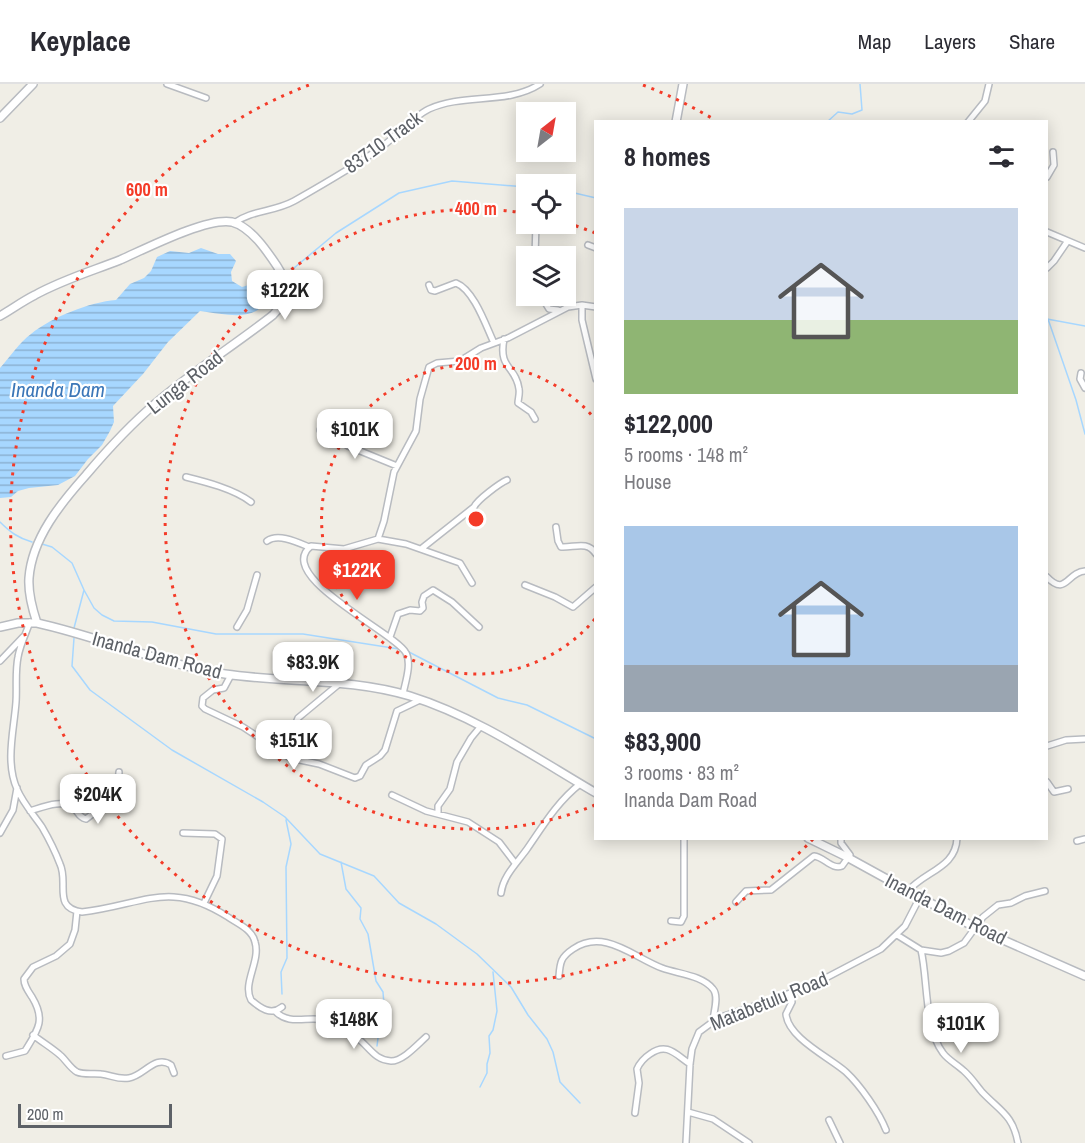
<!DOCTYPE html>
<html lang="en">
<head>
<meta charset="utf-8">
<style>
	body { margin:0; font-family:"Archivo Narrow",sans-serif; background:#f2f2f3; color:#2b2b33; height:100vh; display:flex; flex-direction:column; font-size:22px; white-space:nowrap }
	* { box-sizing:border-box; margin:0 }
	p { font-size:20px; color:#7c7c81 }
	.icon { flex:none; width:33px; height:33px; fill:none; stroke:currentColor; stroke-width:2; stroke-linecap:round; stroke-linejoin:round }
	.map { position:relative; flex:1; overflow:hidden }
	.drawer { position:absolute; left:594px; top:36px; width:454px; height:720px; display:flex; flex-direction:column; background:#fff; border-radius:0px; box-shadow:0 3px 15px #0003 }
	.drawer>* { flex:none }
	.needle { width:39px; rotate:31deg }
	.fabs { position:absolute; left:516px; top:18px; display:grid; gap:12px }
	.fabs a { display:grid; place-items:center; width:60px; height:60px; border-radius:0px; background:#fff; box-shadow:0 3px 15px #0003; font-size:30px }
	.scale { position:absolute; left:18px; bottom:15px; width:154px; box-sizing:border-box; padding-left:6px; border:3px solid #5d6167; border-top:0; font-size:16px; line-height:21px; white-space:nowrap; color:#5d6167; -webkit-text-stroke:4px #fff; paint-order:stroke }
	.price { position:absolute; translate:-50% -51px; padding:0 14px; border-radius:12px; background:#fff; color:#222; font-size:20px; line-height:39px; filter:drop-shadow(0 2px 3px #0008) }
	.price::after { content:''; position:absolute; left:50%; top:36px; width:18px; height:14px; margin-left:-9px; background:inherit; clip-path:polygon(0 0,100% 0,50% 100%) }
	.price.active { background:#f43b28; color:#fff }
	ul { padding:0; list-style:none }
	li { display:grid; align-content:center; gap:12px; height:318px; padding:0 30px }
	li span { display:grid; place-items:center; height:186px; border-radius:0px; color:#555 }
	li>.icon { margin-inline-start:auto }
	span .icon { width:108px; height:108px; fill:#fffc; stroke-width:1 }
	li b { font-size:26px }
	h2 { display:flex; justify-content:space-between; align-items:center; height:72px; padding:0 30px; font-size:26px }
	header { display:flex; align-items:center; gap:36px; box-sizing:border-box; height:84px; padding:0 30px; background:#fff; border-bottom:2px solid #e1e1e2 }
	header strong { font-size:28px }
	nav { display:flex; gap:33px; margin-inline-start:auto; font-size:21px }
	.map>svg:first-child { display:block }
	.water { fill:url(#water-rules) }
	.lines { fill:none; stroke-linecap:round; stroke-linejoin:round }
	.stream { stroke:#a7d7ff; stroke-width:1.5 }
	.minor-casing { stroke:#b8bbc0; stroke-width:8 }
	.tertiary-casing { stroke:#b8bbc0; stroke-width:10 }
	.minor { stroke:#fff; stroke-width:5 }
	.tertiary { stroke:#fff; stroke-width:7 }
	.ring { fill:none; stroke:#f43b28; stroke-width:3; stroke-dasharray:3 6 }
	.labels { text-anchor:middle; stroke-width:4.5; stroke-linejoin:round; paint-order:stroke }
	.street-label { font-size:20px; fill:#5d6167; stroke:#fff }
	.water-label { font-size:21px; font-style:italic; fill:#3c77b8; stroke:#fff }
	.centre { fill:#f43b28; stroke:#fff; stroke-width:3 }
	.ring-label { font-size:18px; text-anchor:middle; font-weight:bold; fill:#f43b28; stroke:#fff; stroke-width:4.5; stroke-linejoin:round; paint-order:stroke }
</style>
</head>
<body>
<header>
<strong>Keyplace</strong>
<nav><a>Map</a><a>Layers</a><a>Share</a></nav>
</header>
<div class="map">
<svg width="1085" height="1059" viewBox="0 0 1085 1059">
	<defs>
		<pattern id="water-rules" width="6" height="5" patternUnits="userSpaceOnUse" patternTransform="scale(1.5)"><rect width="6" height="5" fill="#a7d7ff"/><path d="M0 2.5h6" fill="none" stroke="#8bb2d2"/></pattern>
	</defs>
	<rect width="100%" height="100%" fill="#f0eee6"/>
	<path class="water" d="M201,164L218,170H230L236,177L231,188L232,197L242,203C252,200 264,191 273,192L279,200C259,240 237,232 200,227L168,258L143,290L113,322L114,338L110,347L102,361L88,375L75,392L58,401L29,404L18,407L11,413L0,414V284C10,273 19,259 31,250C52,233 90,218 116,216L130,200L144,194L151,187L157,173L170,167L189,169Z"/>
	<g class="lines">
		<path class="stream" d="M827,38L838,28L852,30L862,26L860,0
			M566,107L596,114
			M288,189L336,149L399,109L452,97L526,103
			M1047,235L1085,242
			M1048,235L1076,316L1085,350
			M0,438C10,448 18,454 32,458
			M42,460L52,463L72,479L84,506L74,544
			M84,506L94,524L102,531L114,537L152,538L216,550H303L399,565
			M74,554L72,582L90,606L172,666L263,718L285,733L320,770L374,792L399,819L436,840L477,870L511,903L528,931L547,955L553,968L560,998L580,1019
			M407,567L498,614L527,621L596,655
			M341,778L346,805L361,824L360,835L368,850L376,897L383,908L384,921L390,932L378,954L377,962
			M282,910L281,888L287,874L286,783L291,760L286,736
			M480,1003L487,989V980L490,969L489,952L493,946L497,927L493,888"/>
		<defs>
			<path id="minor" d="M167,0L206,14
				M968,38L985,17L989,0
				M1047,93L1054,81L1053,68
				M234,139C252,126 274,128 294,117C322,101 352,84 379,65C396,53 411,34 429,25C463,9 508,21 540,0
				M1047,148L1085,164
				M588,161L596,164
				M535,172L536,140
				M1047,184L1054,177L1067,158
				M429,201L431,206L435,207L456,199C474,206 486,242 494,259
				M541,212L549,225L558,226
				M582,221V236L596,295
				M504,255C498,285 516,282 519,305C520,310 518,315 518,319L531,328L535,335
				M1081,289L1080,295L1085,304
				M320,346L329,347L348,362L397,382
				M186,393C206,398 234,405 251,418
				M556,443L558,457L561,463C574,464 587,456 596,470
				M378,455L384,437L394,388L416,347L420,315L429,283L437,279L460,277L481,264L508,254L568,223L582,221L596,223
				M267,457C278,449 297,458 309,463
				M421,465L474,423C477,416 500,399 507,396
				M1047,493C1066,513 1067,488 1085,487
				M525,501L555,513L573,523L596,503
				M30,538C26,549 20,561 18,573C15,588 17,603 16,618C14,646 5,678 17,705C23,719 33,730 42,743C49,755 55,767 60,780C69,799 52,824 82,828C143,821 169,795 228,833C238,840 252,845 255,858C261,877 242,899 251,916C260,924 271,932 282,923
				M237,543L247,526L257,491
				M390,553L398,530L410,526L420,527L423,524L422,518L424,512L433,506L452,518L479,543
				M0,577L23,553
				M231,591L224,604L213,606L203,614L202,622L205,625L243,643L290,674L319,680L355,694L360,692L366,681L380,672L385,666L397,627L420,616
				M403,610C405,599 412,580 406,569C396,549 273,492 311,462L344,465L378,455L406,460L460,479L472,499
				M1047,662L1066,656L1085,655
				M275,665L290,654L298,634L339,600
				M1047,698L1054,708L1068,705
				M392,711L426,727L468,738L499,758L515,779
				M30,727C43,723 63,714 75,725C79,730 79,733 86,735L99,725L117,718L119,688
				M438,729V722L450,705L457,678L471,654L481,642
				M0,749L13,726L17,704
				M183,749L215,750L222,755L217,792L204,819
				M1077,757L1085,755
				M908,807C925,787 956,784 957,754
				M501,809C503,792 517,779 527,765C543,742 557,718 580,700
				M736,818L746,807L771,806L814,772C824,773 832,786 842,782L850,771L841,759V754
				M671,837L681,838L684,832V754
				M897,851L921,866L941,869L949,867L964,859L983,833L998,821L1011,819L1025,812L1045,807
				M921,866C928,895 924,944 943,969C948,976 958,981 964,987C971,993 976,1001 982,1008C1000,1027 1013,1031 1018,1059
				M559,892C560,878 561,873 573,865C604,844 633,873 662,884C678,890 702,891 713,905C719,912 714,927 713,936
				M790,909L792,918L786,930C788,954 829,973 846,988C860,1001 879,1028 886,1046
				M275,927C289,942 307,932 324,936C336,939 352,949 361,957C371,966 376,976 391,977C403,977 417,961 426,953
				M33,951C42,958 52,964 60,971C66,976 70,984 77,988C84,991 94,989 101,990C111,991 118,996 129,994C144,992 155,970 171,981L174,989
				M6,972L25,967C38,946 46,936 32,913C28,907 24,902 24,895L33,883L56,872L70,860L75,846L77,827
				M688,1028L713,1035L749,1059
				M635,1029L639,999L637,985C640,978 644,974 650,970C667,958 675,970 690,980
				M829,1036L840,1059
				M686,1059L690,980L692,965L699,948L718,934L775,915L820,897L881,865L905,842L920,813"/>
			<path id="tertiary" d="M0,34L33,0
				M676,38L683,0
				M0,232C12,225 23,217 35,211C62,196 92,187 120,176C145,165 207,133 232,138C251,143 267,167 277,182C289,200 288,216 273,231C235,261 193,287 156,319C130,341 108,365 86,391C61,419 32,454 29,494C28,509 32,524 37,539
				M0,543L18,539H37C100,553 161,580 225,590C287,599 351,594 410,612C477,633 536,674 596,709
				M808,754L845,772L976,844L1085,892"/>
		</defs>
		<use href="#minor" class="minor-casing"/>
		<use href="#tertiary" class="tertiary-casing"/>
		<use href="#minor" class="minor"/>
		<use href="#tertiary" class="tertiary"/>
	</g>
	<g class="ring">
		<path d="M595 535A155 155 0 1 1 595 335"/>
		<path d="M595 721A310 310 0 1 1 524 129M567 139A310 310 0 0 1 595 149"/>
		<path d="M813 755A465 465 0 1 1 309 1M643 1A465 465 0 0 1 715 36"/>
	</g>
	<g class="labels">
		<g class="street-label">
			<text transform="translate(383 58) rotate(-36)" y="7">83710 Track</text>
			<text transform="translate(185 298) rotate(-38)" y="7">Lunga Road</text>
			<text transform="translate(157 571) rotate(15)" y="7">Inanda Dam Road</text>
			<text transform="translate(946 825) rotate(27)" y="7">Inanda Dam Road</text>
			<text transform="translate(769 917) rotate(-22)" y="7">Matabetulu Road</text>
		</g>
		<g class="water-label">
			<text x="58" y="313">Inanda Dam</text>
		</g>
	</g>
	<circle cx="476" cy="435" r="9" class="centre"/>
	<g class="ring-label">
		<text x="147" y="112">600 m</text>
		<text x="476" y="131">400 m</text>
		<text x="476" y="286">200 m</text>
	</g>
</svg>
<div class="fabs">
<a><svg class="needle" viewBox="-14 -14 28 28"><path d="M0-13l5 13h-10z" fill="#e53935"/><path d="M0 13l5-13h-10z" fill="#7c7c81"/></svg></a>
<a><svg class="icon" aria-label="locate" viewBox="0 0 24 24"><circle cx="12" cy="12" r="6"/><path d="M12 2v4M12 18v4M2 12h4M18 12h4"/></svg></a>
<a><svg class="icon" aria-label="layers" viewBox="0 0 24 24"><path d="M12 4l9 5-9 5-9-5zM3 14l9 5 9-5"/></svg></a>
</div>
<div class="scale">200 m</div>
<b class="price" style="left:285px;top:237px">$122K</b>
<b class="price" style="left:355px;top:376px">$101K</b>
<b class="price active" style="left:357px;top:517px">$122K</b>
<b class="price" style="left:313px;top:609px">$83.9K</b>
<b class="price" style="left:294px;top:687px">$151K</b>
<b class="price" style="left:98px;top:741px">$204K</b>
<b class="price" style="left:354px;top:966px">$148K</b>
<b class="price" style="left:961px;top:970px">$101K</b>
<section class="drawer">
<h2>8 homes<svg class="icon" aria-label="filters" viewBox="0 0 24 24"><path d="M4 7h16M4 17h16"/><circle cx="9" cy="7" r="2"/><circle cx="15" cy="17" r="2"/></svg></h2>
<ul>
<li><span style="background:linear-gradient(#c9d6e8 60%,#8fb573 0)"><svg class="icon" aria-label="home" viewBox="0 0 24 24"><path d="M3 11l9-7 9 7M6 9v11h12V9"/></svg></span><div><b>$122,000</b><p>5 rooms · 148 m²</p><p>House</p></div></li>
<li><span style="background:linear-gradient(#a9c7e8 75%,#9aa5b1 0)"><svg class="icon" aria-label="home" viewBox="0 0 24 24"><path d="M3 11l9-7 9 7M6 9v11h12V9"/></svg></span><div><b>$83,900</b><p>3 rooms · 83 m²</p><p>Inanda Dam Road</p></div></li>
</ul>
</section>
</div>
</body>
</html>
